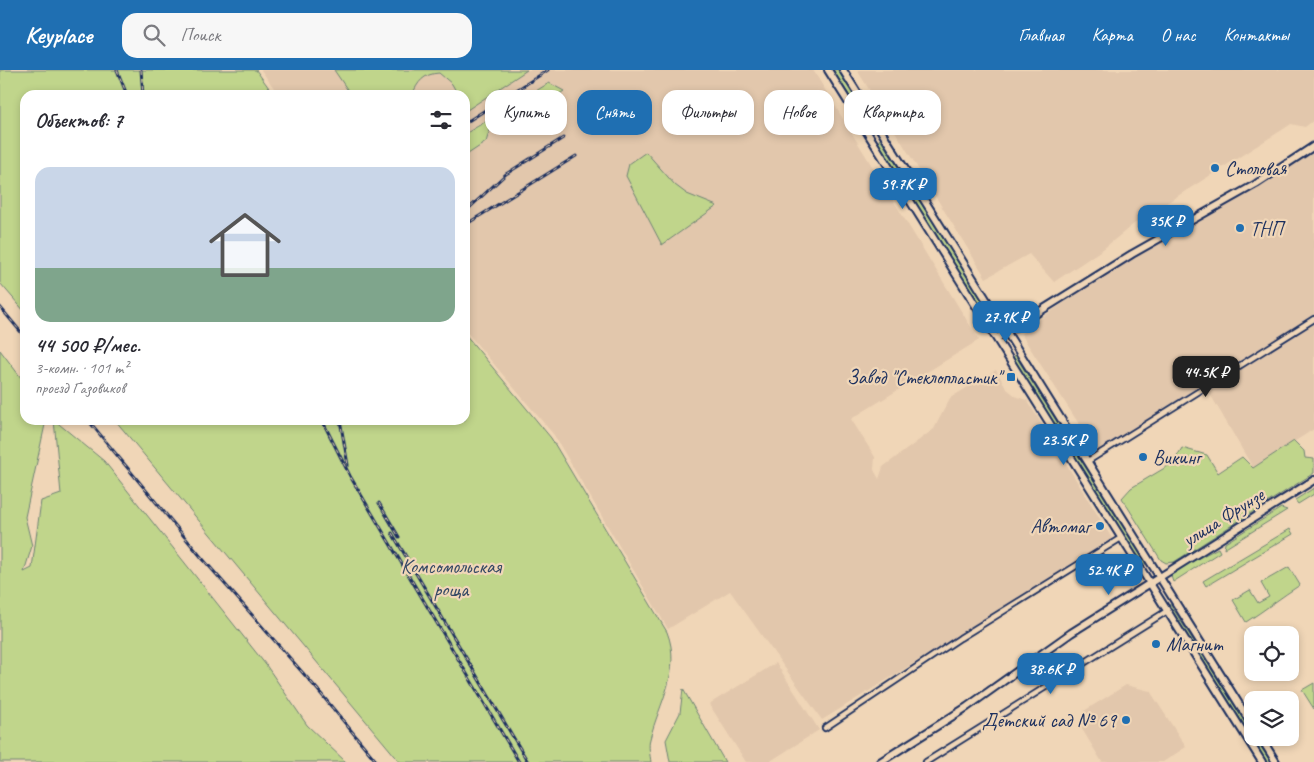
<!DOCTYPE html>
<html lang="ru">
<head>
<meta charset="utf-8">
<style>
	body { margin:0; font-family:Caveat,sans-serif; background:#f7f7f7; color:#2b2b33; height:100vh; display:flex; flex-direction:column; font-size:19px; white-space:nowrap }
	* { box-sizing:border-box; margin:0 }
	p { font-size:16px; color:#7c7c81 }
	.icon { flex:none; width:28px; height:28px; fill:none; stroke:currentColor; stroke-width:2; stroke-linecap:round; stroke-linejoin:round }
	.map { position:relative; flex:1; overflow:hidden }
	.sheet { position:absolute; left:20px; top:20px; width:450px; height:335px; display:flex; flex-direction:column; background:#fff; border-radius:15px; box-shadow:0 2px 8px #0003 }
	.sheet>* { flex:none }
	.banner { position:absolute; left:485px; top:20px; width:475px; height:45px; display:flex; gap:10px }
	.tools { position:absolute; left:1244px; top:556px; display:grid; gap:10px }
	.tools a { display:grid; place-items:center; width:55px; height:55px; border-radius:10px; background:#fff; box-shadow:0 2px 8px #0003; font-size:25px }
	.price { position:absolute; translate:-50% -42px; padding:0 11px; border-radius:10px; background:#1f6fb2; color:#fff; font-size:16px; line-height:32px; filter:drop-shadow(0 1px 2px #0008) }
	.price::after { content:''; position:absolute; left:50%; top:30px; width:15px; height:11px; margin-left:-8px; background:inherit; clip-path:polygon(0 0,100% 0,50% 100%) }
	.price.active { background:#222; color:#fff }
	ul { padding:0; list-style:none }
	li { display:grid; align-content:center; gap:10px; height:265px; padding:0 15px }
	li+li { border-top:1px solid #e1e1e2 }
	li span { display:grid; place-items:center; height:155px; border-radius:15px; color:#555 }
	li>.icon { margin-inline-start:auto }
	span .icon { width:90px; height:90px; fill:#fffc; stroke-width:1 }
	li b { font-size:21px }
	h2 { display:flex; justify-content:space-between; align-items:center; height:60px; padding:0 15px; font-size:21px }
	.tag { padding:0 18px; border-radius:15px; background:#fff; box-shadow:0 2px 8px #0003; font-size:18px; line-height:45px }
	.tag.active { background:#1f6fb2; color:#fff }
	header { display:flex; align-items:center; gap:30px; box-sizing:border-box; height:70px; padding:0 25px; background:#1f6fb2; color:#fff }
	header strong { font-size:24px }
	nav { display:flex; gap:28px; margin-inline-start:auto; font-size:18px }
	.search { width:350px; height:45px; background:#f7f7f7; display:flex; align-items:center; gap:12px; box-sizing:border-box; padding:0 18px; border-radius:15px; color:#7c7c81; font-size:19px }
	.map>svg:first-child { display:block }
	.built { fill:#e2c7ac }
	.green { fill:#c0d58b; stroke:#6e8274 }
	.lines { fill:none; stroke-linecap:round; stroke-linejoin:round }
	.street-casing { stroke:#1b2f5e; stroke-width:8 }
	.secondary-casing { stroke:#1b2f5e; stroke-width:10 }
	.street { stroke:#f0d6b7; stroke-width:4.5 }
	.secondary { stroke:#f0d6b7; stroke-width:6 }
	.rail-casing { stroke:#1b2f5e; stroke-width:3 }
	.rail { stroke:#f0d6b7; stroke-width:1; stroke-dasharray:4; stroke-linecap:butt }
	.poi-dot { fill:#1f6fb2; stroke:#f0d6b7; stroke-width:2 }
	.labels { text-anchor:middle; stroke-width:4.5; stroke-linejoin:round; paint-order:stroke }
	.poi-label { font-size:20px; fill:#1b2f5e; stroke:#f0d6b7; text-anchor:start }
	.street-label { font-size:20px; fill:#1b2f5e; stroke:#f0d6b7 }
	.park-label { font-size:20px; fill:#344865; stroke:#f0d6b7 }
</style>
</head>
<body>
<header>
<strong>Keyplace</strong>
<div class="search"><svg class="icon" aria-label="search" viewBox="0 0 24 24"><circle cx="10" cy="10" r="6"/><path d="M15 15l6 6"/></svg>Поиск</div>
<nav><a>Главная</a><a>Карта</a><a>О нас</a><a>Контакты</a></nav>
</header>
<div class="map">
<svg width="1314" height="692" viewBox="0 0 1314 692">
	<rect width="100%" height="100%" fill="#f0d6b7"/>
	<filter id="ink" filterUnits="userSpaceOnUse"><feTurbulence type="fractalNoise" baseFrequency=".02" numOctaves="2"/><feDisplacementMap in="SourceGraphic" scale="10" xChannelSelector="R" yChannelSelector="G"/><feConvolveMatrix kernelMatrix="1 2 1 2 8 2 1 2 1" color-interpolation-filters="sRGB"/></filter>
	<g filter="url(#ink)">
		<path class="built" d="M261,0H813L979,270L851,349L875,387L874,400L879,409L883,397L934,359L950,328L996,300L1007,319L1017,327L1027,330L1113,470L822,650L730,521L668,559L554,365L465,260V25H279Z
			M857,0H1314V50L1305,57L1291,54L1282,60L1135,153L1103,179L1054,212L1029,184L986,208Z
			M1314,79V359L1253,398L1206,317L1097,382L1021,264L1031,255L1101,208Z
			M776,593L819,660L769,692H746L709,634Z
			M1126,615L1150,621L1186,677L1163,692H1102L1082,659L1084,641Z"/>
		<path class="green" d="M0,0H256L274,25H25V242L0,213Z
			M334,0H527L467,40L465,25H458L452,14L439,3C423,4 418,12 412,25H351Z
			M833,0H838L876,59L873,63Z
			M549,13L564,21L514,55L500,50L491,56L486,72L465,86V64Z
			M880,69L995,249L999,256L996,260L938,175L878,72Z
			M646,82L675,115L687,124L717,136L662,175L626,106L629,94Z
			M465,264L551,368L667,562C682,600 659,633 650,669C648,676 650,685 651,692H400L115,350H465Z
			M0,280L25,313V350H46L25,447L32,476L24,502L32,498L41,431L61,424L54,350L104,391L266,595L307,655L346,692H0Z
			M1015,285L1146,494H1142L1030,316L1013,288Z
			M1294,371L1304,381L1305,388L1314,389V403L1174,492L1166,493L1161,490L1122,428L1131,418L1173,393L1182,378L1207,385L1218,403L1242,387L1253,398Z
			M1314,418V424L1298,434L1295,430Z
			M1281,438L1287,440L1224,479L1225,473Z
			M1290,459L1293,464L1206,516L1203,511Z
			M1218,478L1220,482L1173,512L1170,503Z
			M1289,497L1300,515C1281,527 1265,540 1246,552L1233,530L1250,520L1258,533L1269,527L1261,513Z
			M1170,534L1252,663V668H1255L1271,692H1265L1168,538Z
			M1314,613V639L1302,620Z
			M683,619L725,692H670L666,670L680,643Z"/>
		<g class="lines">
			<defs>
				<path id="street" d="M1088,391L1314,249
					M825,658L960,568L1121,468
					M926,692L1167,541"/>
				<path id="secondary" d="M828,0L1262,692
					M843,0L1252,655
					M997,268L1132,184L1256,114L1314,76
					M1261,668L1276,692
					M880,692L967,637L1071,563L1314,410"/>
			</defs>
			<use href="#street" class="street-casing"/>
			<use href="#secondary" class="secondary-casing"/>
			<use href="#street" class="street"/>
			<use href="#secondary" class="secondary"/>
			<defs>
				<path id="rail" d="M117,0L127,25
					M141,0L143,25
					M465,53L548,0
					M465,142L506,104L563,68
					M465,155L576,86
					M0,237L25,267
					M88,350L202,488L317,619L377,692
					M322,350L350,406L519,692
					M340,350L348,395
					M379,433L399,467
					M392,463L528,692"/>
			</defs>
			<use href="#rail" class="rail-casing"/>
			<use href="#rail" class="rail"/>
		</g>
	</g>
	<g class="poi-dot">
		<circle cx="1215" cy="98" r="5"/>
		<circle cx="1240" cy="158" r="5"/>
		<rect x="1006" y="302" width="10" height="10" rx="2.5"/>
		<circle cx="1143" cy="387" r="5"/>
		<circle cx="1100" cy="456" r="5"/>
		<circle cx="1156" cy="574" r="5"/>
		<circle cx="1126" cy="650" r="5"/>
	</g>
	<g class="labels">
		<g class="poi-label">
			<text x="1225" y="105">Столовая</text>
			<text x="1250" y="165">ТНП</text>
			<text x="1001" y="314" text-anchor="end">Завод "Стеклопластик"</text>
			<text x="1153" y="394">Викинг</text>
			<text x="1090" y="463" text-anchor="end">Автомаг</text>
			<text x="1166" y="581">Магнит</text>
			<text x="1116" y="657" text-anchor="end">Детский сад № 69</text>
		</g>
		<g class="street-label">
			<text transform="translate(1223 447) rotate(-32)" y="7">улица Фрунзе</text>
		</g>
		<g class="park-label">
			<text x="451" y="503">Комсомольская<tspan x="451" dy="23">роща</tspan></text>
		</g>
	</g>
</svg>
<div class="tools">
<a><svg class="icon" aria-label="locate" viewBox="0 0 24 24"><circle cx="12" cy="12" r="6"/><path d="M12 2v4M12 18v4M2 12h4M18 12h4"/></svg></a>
<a><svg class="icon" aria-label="layers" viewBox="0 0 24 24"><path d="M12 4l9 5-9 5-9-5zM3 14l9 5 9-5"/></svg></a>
</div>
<b class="price" style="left:903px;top:140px">59.7K ₽</b>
<b class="price" style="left:1166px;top:177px">35K ₽</b>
<b class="price" style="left:1006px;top:273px">27.9K ₽</b>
<b class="price active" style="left:1206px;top:328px">44.5K ₽</b>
<b class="price" style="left:1064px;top:396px">23.5K ₽</b>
<b class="price" style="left:1109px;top:526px">52.4K ₽</b>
<b class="price" style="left:1051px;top:625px">38.6K ₽</b>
<div class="banner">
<a class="tag">Купить</a>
<a class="tag active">Снять</a>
<a class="tag">Фильтры</a>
<a class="tag">Новое</a>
<a class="tag">Квартира</a>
</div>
<section class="sheet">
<h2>Объектов: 7<svg class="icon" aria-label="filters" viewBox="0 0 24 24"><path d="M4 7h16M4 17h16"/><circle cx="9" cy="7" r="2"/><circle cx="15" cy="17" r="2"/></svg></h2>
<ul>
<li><span style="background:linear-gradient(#c9d6e8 65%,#7fa58c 0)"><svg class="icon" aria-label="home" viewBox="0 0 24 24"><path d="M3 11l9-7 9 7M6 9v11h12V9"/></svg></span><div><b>44 500 ₽/мес.</b><p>3-комн. · 101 m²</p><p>проезд Газовиков</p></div></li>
</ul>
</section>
</div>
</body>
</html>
